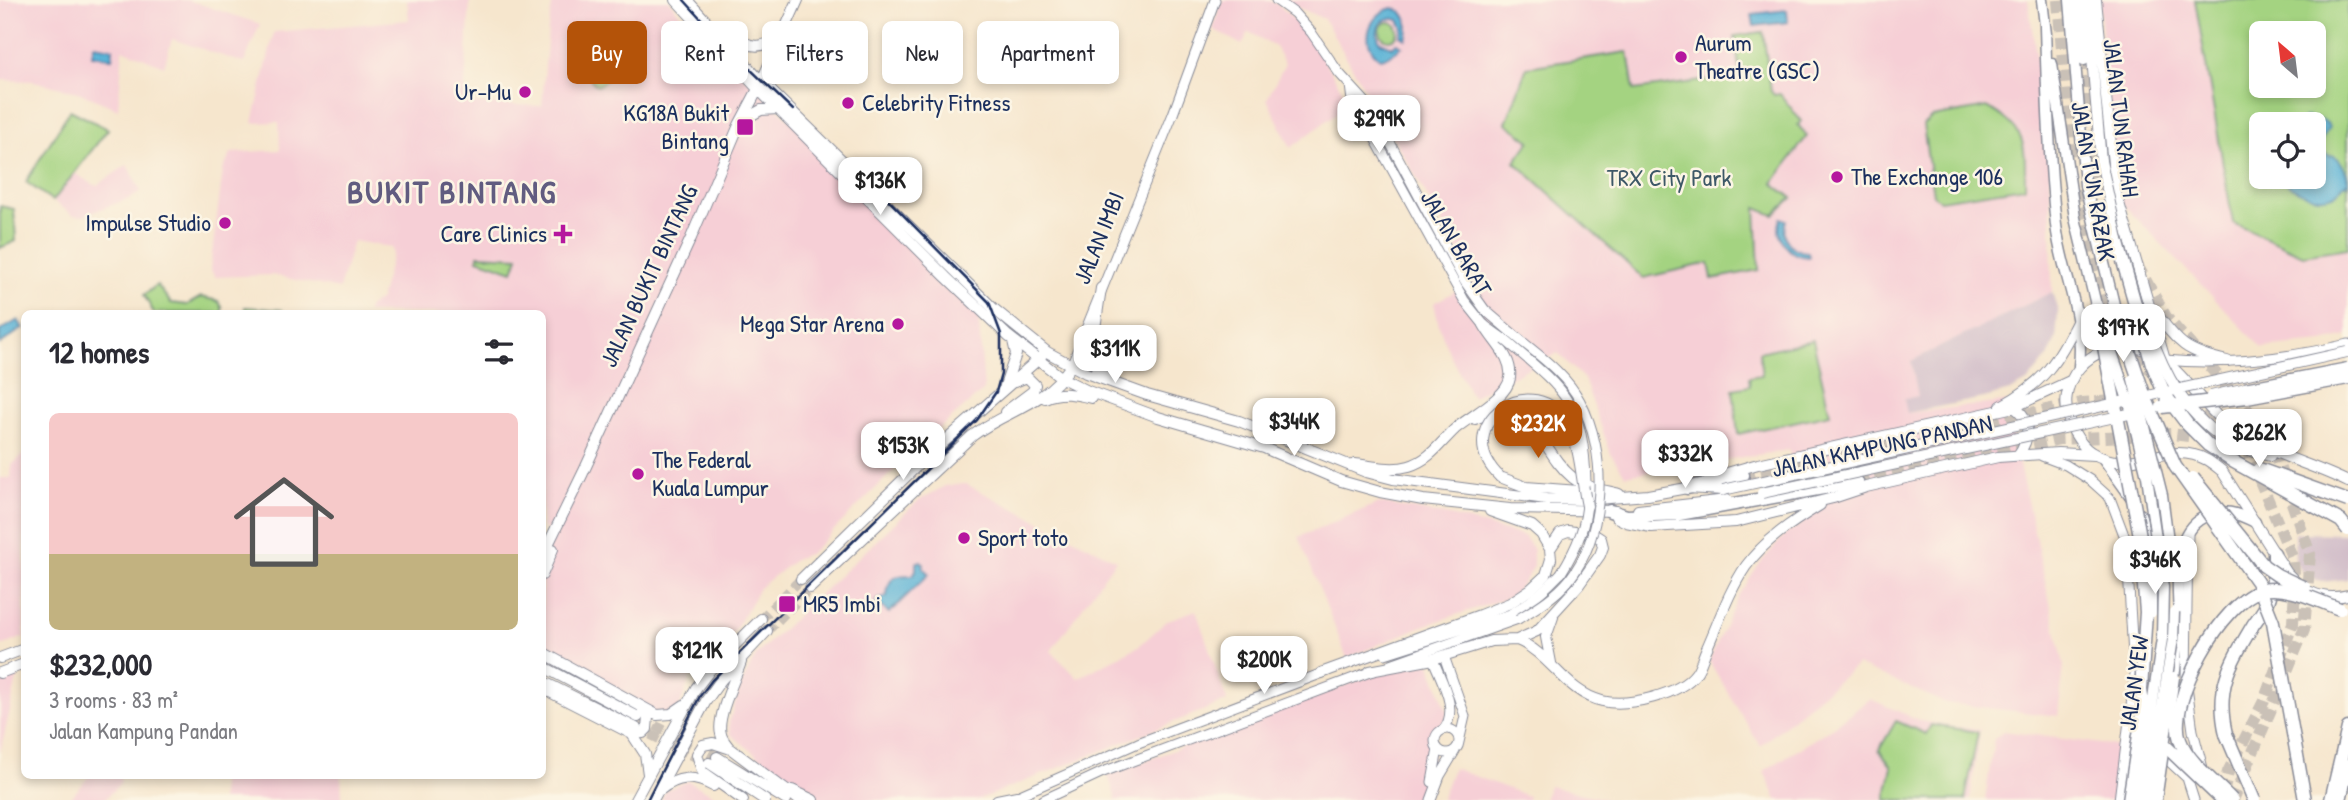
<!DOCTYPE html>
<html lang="en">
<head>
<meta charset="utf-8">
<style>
	body { margin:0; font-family:"Patrick Hand",sans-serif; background:#f2f2f3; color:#2b2b33; height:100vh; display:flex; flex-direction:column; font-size:26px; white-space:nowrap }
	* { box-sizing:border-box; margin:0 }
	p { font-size:23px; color:#7c7c81 }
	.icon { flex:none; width:38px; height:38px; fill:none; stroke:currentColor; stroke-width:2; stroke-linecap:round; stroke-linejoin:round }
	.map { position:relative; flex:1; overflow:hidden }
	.sheet { position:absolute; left:21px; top:310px; width:525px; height:469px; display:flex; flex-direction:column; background:#fff; border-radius:10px; box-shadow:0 4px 10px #0003 }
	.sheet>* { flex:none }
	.guide { position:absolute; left:567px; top:21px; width:665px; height:63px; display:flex; gap:14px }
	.needle { width:46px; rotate:332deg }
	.tools { position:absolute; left:2249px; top:21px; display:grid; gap:14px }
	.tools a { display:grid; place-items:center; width:77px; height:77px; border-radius:10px; background:#fff; box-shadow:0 4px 10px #0003; font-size:35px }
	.price { position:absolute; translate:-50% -60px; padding:0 16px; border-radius:14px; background:#fff; color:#222; font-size:23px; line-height:46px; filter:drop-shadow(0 2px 4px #0008) }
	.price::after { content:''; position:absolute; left:50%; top:42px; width:21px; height:16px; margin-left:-10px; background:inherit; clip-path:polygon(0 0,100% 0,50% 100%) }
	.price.active { background:#b45309; color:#fff }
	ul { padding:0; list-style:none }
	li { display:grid; align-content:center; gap:14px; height:371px; padding:0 28px }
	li+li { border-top:2px solid #e1e1e2 }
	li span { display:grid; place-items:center; height:217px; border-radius:10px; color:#555 }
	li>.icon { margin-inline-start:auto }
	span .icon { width:126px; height:126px; fill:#fffc; stroke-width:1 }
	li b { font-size:30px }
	h2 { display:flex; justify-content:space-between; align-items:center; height:84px; padding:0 28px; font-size:30px }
	.tag { padding:0 24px; border-radius:10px; background:#fff; box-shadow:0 4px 10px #0003; font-size:24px; line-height:63px }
	.tag.active { background:#b45309; color:#fff }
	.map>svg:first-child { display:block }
	.built { fill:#f6cfd6 }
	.industrial { fill:#d1bdc9 }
	.green { fill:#a4d381; stroke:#608170; stroke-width:2; fill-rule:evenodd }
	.water { fill:#57b1d5; stroke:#39709a; stroke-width:2 }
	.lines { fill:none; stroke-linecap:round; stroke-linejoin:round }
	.secondary-tunnel { stroke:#cac1b7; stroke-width:10; stroke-dasharray:10 5; stroke-linecap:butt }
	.motorway-tunnel { stroke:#cac1b7; stroke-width:12; stroke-dasharray:12 6; stroke-linecap:butt }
	.tertiary-casing { stroke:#888a96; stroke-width:11 }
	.secondary-casing { stroke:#888a96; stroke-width:12 }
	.primary-casing { stroke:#888a96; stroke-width:13 }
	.motorway-casing { stroke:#888a96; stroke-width:15 }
	.tertiary { stroke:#fff; stroke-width:9 }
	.secondary { stroke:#fff; stroke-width:10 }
	.primary { stroke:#fff; stroke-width:10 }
	.motorway { stroke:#fff; stroke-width:12 }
	.rail { stroke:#1b2f5e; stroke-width:2.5 }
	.tertiary-bridge-casing { stroke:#888a96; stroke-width:11; stroke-linecap:butt }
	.secondary-bridge-casing { stroke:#888a96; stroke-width:12; stroke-linecap:butt }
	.primary-bridge-casing { stroke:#888a96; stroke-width:13; stroke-linecap:butt }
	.motorway-bridge-casing { stroke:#888a96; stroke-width:15; stroke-linecap:butt }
	.tertiary-bridge { stroke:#fff; stroke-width:9 }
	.secondary-bridge { stroke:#fff; stroke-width:10 }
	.primary-bridge { stroke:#fff; stroke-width:10 }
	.motorway-bridge { stroke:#fff; stroke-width:12 }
	.poi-dot { fill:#b5179e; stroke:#fcf5e5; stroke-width:2.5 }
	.labels { text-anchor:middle; stroke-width:5; stroke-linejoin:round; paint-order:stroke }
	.poi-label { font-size:24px; fill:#1b2f5e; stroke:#fcf5e5; text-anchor:start }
	.street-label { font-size:24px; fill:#1b2f5e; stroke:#fcf5e5 }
	.park-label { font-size:24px; fill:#3d5867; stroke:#fcf5e5 }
	.district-label { font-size:32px; font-weight:bold; letter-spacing:2px; fill:#615c80; stroke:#fcf5e5 }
</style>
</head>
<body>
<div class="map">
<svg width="2348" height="800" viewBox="0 0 2348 800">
	<rect width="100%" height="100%" fill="#fcf5e5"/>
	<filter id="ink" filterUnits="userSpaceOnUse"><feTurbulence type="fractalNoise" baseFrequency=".0143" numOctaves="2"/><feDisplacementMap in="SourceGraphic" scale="14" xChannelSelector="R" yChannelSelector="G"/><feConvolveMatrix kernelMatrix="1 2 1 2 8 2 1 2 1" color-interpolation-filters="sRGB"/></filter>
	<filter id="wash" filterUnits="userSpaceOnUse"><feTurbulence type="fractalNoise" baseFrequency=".00686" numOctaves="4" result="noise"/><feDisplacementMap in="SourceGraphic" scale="28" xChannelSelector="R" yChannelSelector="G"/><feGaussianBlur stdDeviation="1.57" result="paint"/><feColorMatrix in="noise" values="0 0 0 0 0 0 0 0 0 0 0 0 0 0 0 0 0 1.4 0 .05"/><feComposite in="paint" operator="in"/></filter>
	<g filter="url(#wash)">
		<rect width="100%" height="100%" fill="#f6e6cd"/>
		<path class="built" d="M0,0H188L260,24L244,63L172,39L164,66L123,49L118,109L78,92L33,81L0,80Z
			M407,0H470L464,103L542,106L548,29L553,0H669L684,19L977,299L984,390L913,451L811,553L797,558L759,588L734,632L692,672L676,717H648L543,656L542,547L548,531L542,527V313H366L369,307L380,299L393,252L391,247L353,241L339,289L272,275L215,277L210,269L223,170L231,153L280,150L279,122L253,123L274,32L409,20Z
			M1222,0H1270L1280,6L1307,32L1350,103L1291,148L1267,99L1285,64L1275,47L1249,32L1242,45L1213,29Z
			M1281,0H2028L2050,151L2052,292L1911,361L1918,396L1904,399L1908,413L2005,402L2064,665L2058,716L1946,703L1857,665L1760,746L1709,661L1738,596L1761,562L1786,534L1803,523L1789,450L1625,475L1611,454L1584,379L1558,353L1472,397L1450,355L1439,326L1434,303L1476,280L1324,19Z
			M2099,0H2195L2233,223L2303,255L2348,248V336L2322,342L2262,348L2117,198Z
			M127,165L141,191L133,197L82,216L73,215L53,201L74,173L96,186Z
			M24,454V637L4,645L0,644V478H11L12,465Z
			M966,484L1116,560L1051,651L1078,678L1139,646L1168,620L1196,610L1227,701L978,800H824L784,776L730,734L729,721L742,683L756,655L918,501L945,486Z
			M1379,503L1450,516L1524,536L1533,548V568L1524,582L1510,597L1420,627L1347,658L1299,537Z
			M1430,663L1447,711L1446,720L1431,733L1432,763L1420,800H1116L1108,775L1381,672Z
			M18,675L0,753V681Z
			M1870,699L1921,721L1953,727L1980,729L1970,800H1777L1764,771L1833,727Z
			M2003,731L2124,747L2117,800H1985L1994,739Z
			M1453,768L1528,796L1527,800H1441Z
			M90,775H119L121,782L104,800H69Z
			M221,775H341L342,800H221Z
			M688,781L723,800H661L666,790Z
			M1549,786L1609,800H1544Z"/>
		<path class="industrial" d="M2052,292L2058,312L2056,339L2048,357L2027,382L2010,391L1984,398L1907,413L1904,399L1918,396L1911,361Z
			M2294,533L2348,534V579L2321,582L2303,573L2295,562Z"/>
		<path class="green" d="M2195,0H2348V248L2303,255L2233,223ZM2261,33H2314V86H2261ZM2261,124H2314V177H2261Z
			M1380 31a9 9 0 1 1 18 0a9 9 0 1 1-18 0Z
			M1763,32L1771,91L1774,95L1780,94L1801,121L1798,125L1807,136L1773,183L1792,198L1774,215L1756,208L1759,270L1712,279L1709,263L1643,278L1515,162L1530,141L1506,123L1527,67L1628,52L1634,90L1740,76L1735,36Z
			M592,51H596L617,74L597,86L591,80L589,58Z
			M1987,107C2028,130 2025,144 2025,187L1940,200L1933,195L1923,125L1932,117Z
			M70,110L108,129L53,201L26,182Z
			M0,206L14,209L16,241L0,248Z
			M478,255L518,257L513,271L478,259Z
			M157,285L171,303L187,305L201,297L218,301L222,307V313H154L144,295Z
			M245,307L282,310L281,313H245Z
			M1813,340L1830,414L1738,434L1733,389L1750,386L1749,377L1762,375L1759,352Z
			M1896,721L1926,734L1931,725L1978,732L1965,800H1885L1892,767L1879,750Z"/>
		<path class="water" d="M1393,8C1408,12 1410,26 1406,39L1401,36L1403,28L1399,20C1383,14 1373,28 1380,42L1392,47L1397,43L1402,46L1389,56L1380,58C1358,43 1370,12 1393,8Z
			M1787,10L1788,22L1754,26L1752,14Z
			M94,45L113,48L112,58L92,55Z
			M2305,117L2317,119L2327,123L2329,128C2324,135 2316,146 2325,153C2332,159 2328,152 2336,157C2342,161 2348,175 2348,182C2342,185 2341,190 2336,193C2321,203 2300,193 2287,184L2288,177H2314V124H2301Z
			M1781,218L1786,220C1781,237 1789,251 1808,252L1809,257C1789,257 1774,238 1781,218Z
			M18,320L23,328L0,344V331Z
			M921,561L924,564L923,568L929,574L889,613L882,607L876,606V601L887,596C888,576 895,575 913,575L916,570V563Z"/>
	</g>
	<g filter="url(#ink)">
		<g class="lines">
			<path class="secondary-tunnel" d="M761,619L801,579
				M767,631L810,588
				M642,719L717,757
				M637,728L702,760"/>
			<path class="motorway-tunnel" d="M2058,0L2071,161
				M2084,59L2087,124L2093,176L2107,211L2166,317L2267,432L2310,554L2304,630L2233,800
				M2074,190L2115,341L2159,376
				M2190,400L2244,443L2293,559L2295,589L2293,623L2264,701L2228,772L2221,800
				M2208,411L2264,431
				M1743,475L1924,434L2082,403L2114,401
				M1857,482L2060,439L2171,434L2234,441"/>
			<defs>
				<path id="tertiary" d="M1276,0L1294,13L1311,32L1339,73L1372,109L1465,282L1485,310L1512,333
					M1370,108L1362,107L1359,115L1367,124L1464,300L1484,325L1505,340
					M1349,111L1352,101L1350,85
					M2165,360C2227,366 2288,358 2348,344
					M1071,366L1173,114L1215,0
					M2042,456L2066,465L2090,480L2110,498L2124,535L2127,553L2133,656
					M2188,533L2186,678L2193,731L2204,772
					M1385,654L1510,614C1530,603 1545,590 1561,573
					M1444,656L1465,716L1459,742
					M1433,659C1441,681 1460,710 1443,730
					M1391,664L1518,619
					M1435 741a12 12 0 1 1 24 0a12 12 0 1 1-24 0Z
					M2160,753L2187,778L2194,800
					M1432,782L1438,749
					M1013,798L1138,743L1328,671
					M1043,800L1103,772L1375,670
					M1431,800L1440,776L1455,751
					M2119,800L2139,642"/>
				<path id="secondary" d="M676,0L758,89L946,277L1008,336L1062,378L1088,391L1158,417L1264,448L1341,481L1380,492L1423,500L1510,509L1616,511
					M687,0L761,81L994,309L1047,352L1086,373L1147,395L1239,421L1366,472L1393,479L1546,499L1584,500L1648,495L1687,488L1723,490
					M2087,0L2101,161
					M2096,0L2116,193L2165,360
					M720,30C747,43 752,54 782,37
					M743,120L761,110L778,109
					M1101,288L1091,355L1098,371L1109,377
					M2154,310C2178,344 2186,352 2227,361
					M2079,312C2084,320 2089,330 2097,335C2112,345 2135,337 2143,323
					M1005,386L1016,354L1013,341
					M1045,398C1061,391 1075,394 1091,398
					M2001,406C2044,383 2058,361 2079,318
					M2014,407C2032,419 2030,439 2018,455
					M1005,412L1033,391L1035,385L1027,377L1015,382
					M1475,419C1537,391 1536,448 1573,478C1586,488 1604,490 1619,494
					M2217,434L2254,452L2270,456
					M1355,464C1372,466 1392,471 1409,466C1430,460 1440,443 1455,429C1470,416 1507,398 1510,378C1513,357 1493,342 1484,325
					M1500,477L1526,487L1592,492
					M1710,478L1758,464L2014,407L2070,381
					M1638,510L1727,500
					M1616,517L1626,522L1651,527L1736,522L1833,498L1866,487L1998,457L2058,453L2094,455
					M542,557L583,473L691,238L739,125L758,89L798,0
					M542,575L553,549
					M801,579L919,464L1041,357
					M2296,582L2287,573L2222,471C2213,464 2205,457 2194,455C2158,445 2127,476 2091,452C2084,448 2078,439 2074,432C2048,383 2092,337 2142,349C2172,355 2200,403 2224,422C2261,453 2306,461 2348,482
					M810,588L972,436C1009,408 1041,408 1071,366
					M2311,592C2323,598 2336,598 2348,595
					M1517,640C1551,654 1565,692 1602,701C1628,707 1680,695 1696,673C1701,666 1703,656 1707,648C1719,621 1729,591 1746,566C1765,540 1792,522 1820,505
					M542,652L657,715L671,714L684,705
					M0,658L24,649
					M1551,663L1546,637L1553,617
					M542,666L638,717
					M1370,671L1433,659L1491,641L1517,640L1537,631L1578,586L1600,555L1603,547L1601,539L1595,535L1568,531L1560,534L1550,549
					M0,673L24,664
					M1321,673L1480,615L1510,603L1531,589L1546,575L1551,559L1550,549L1541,534L1532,526L1490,511
					M542,681L636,728
					M542,688L632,734L645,754L648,774
					M632,734L643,733L647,729L648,717L642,708
					M730,749C727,744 722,740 721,734C716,718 735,679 741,662
					M717,757L786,800
					M709,763L765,800
					M660,790C678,776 693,775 713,786
					M792,790L813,800
					M635,800L696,688L710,670L761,619
					M653,800L706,701L721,680L767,631
					M743,800L702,771L697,754L703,745L713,743L731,749L799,800
					M997,800L1017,796"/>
				<path id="primary" d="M2042,0L2046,34
					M2070,0L2085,185L2116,313
					M2045,27C2047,93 2049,160 2056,225C2062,276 2085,313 2079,366
					M2052,64L2075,218L2096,305
					M2103,458L2131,497
					M2140,514L2146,532L2151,562
					M2175,671C2176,655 2179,638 2179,622C2179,590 2169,534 2204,517C2223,508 2237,513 2255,522"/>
				<path id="motorway" d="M2077,0L2084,59
					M1687,488L1743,475
					M1610,511L1627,516L1679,514L1857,482
					M2226,734C2215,687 2230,664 2253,625C2258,618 2264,610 2268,602C2274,586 2274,569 2274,553
					M2331,800L2348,728
					M2340,800L2348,765"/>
			</defs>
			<use href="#tertiary" class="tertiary-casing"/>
			<use href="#secondary" class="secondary-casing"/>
			<use href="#primary" class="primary-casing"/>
			<use href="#motorway" class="motorway-casing"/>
			<use href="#tertiary" class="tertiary"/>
			<use href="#secondary" class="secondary"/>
			<use href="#primary" class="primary"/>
			<use href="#motorway" class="motorway"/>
			<path class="rail" d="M684,0L724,44L793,110
				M647,800L700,696L712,680L977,420L996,392L1001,374V334L989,302L851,162"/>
			<defs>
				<path id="tertiary-bridge" d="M1512,333C1535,353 1565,372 1580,401C1608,453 1606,533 1569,580C1555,597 1536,608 1518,619
					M1505,340C1563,389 1584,402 1586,482
					M1561,573C1575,551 1587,526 1587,499"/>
				<path id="secondary-bridge" d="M2101,161L2119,245
					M2143,311C2157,358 2177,404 2217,434
					M2211,396L2251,387
					M1500,477C1446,426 1535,362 1569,427C1581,450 1581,480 1587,506
					M1723,490L2347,352
					M1762,493L2138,412"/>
				<path id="primary-bridge" d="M2106,334L2130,406L2147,476L2163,587L2162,639L2138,800
					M2133,379L2162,495L2172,571
					M2151,613V562
					M2128,800L2142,709
					M2147,800L2173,639L2174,612
					M2156,800L2174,677"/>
				<path id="motorway-bridge" d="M2117,240L2152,364L2165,395L2187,424L2208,445L2234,462L2341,521L2348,530
					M2096,305L2140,536L2146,612L2141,690L2145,718L2155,736L2222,800
					M2116,313L2144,394L2175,466L2257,582L2273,622L2305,800
					M2245,389L2348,369
					M2162,407L2247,397L2348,378
					M2259,469L2348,501
					M2193,478L2264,566L2277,575L2305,588
					M2226,734L2254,800
					M2232,800C2217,784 2187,761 2180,740C2166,701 2223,599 2263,590C2289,585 2317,601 2340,609"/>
			</defs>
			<use href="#tertiary-bridge" class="tertiary-bridge-casing"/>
			<use href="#secondary-bridge" class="secondary-bridge-casing"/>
			<use href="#primary-bridge" class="primary-bridge-casing"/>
			<use href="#motorway-bridge" class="motorway-bridge-casing"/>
			<use href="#tertiary-bridge" class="tertiary-bridge"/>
			<use href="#secondary-bridge" class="secondary-bridge"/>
			<use href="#primary-bridge" class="primary-bridge"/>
			<use href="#motorway-bridge" class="motorway-bridge"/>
		</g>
	</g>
	<g class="poi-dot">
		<circle cx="1681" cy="57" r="7"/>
		<circle cx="525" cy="92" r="7"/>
		<circle cx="848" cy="103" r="7"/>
		<rect x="736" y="118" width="18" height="18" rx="3.5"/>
		<circle cx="1837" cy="177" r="7"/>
		<circle cx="225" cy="223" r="7"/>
		<path d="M559.5 223.5h7v7h7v7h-7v7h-7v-7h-7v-7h7z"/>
		<circle cx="898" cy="324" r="7"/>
		<circle cx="638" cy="474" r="7"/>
		<circle cx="964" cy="538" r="7"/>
		<rect x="778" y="595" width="18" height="18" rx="3.5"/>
	</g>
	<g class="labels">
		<g class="poi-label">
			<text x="1695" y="51">Aurum<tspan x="1695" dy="28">Theatre (GSC)</tspan></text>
			<text x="511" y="100" text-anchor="end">Ur-Mu</text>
			<text x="862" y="111">Celebrity Fitness</text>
			<text x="729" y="121" text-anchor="end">KG18A Bukit<tspan x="729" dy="28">Bintang</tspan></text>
			<text x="1851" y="185">The Exchange 106</text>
			<text x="211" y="231" text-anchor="end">Impulse Studio</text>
			<text x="547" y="242" text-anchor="end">Care Clinics</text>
			<text x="884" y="332" text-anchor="end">Mega Star Arena</text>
			<text x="652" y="468">The Federal<tspan x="652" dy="28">Kuala Lumpur</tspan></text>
			<text x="978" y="546">Sport toto</text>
			<text x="803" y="612">MR5 Imbi</text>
		</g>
		<g class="street-label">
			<text transform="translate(2121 118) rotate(83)" y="8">JALAN TUN RAHAH</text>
			<text transform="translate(2093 181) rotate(80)" y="8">JALAN TUN RAZAK</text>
			<text transform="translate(1099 238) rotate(-68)" y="8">JALAN IMBI</text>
			<text transform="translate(1456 243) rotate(60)" y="8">JALAN BARAT</text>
			<text transform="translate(649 276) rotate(-65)" y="8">JALAN BUKIT BINTANG</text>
			<text transform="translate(1882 446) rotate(-12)" y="8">JALAN KAMPUNG PANDAN</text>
			<text transform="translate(2134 683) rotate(-82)" y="8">JALAN YEW</text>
		</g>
		<g class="park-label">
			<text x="1669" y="186">TRX City Park</text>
		</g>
		<g class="district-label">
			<text x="452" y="203">BUKIT BINTANG</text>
		</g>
	</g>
</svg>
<div class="tools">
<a><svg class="needle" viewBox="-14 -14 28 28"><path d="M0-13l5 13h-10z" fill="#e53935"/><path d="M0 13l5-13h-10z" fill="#7c7c81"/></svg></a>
<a><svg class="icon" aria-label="locate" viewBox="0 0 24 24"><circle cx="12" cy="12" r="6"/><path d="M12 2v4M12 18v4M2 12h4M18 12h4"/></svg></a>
</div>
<b class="price" style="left:1379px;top:155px">$299K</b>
<b class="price" style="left:880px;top:217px">$136K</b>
<b class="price" style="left:2123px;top:364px">$197K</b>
<b class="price" style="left:1115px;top:385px">$311K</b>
<b class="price" style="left:1294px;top:458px">$344K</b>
<b class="price active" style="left:1538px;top:460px">$232K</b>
<b class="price" style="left:2259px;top:469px">$262K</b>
<b class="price" style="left:903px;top:482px">$153K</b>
<b class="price" style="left:1685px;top:490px">$332K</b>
<b class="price" style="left:2155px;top:596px">$346K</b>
<b class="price" style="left:697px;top:687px">$121K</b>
<b class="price" style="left:1264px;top:696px">$200K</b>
<div class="guide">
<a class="tag active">Buy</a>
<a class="tag">Rent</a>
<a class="tag">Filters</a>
<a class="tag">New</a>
<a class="tag">Apartment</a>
</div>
<section class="sheet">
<h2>12 homes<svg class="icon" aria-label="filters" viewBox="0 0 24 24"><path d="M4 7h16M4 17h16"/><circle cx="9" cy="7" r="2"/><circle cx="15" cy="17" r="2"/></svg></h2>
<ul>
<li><span style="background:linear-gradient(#f6c9c9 65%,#c2b280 0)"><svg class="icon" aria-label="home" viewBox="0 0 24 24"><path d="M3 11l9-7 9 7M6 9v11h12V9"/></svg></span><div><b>$232,000</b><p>3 rooms · 83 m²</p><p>Jalan Kampung Pandan</p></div></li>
</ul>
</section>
</div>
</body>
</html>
